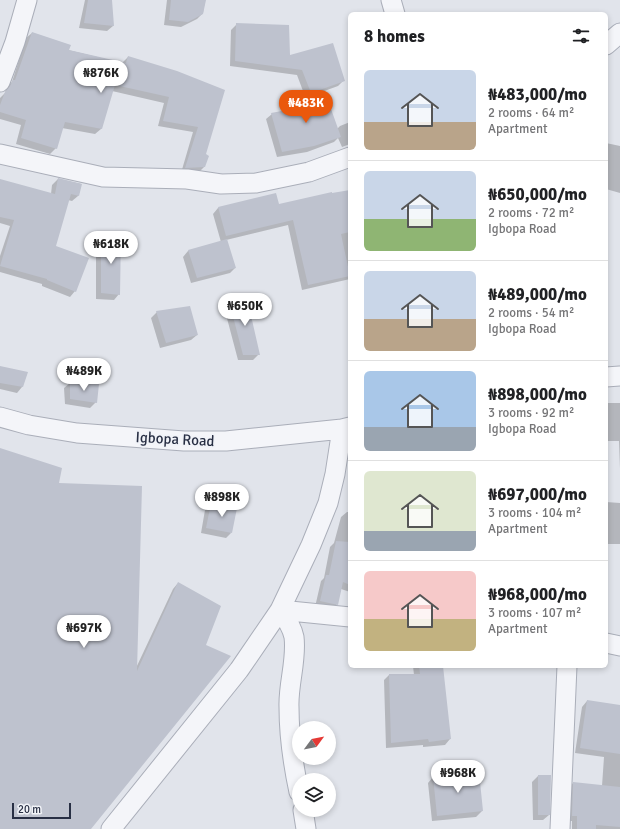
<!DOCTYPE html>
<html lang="en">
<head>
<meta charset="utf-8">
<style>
	body { margin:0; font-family:Signika,sans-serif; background:#f6f6f6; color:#202124; height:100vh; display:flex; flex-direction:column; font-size:15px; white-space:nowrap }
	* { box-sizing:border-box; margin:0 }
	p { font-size:13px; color:#757577 }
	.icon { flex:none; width:22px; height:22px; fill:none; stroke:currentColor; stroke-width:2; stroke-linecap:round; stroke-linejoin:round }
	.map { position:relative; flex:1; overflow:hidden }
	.sheet { position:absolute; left:348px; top:12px; width:260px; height:656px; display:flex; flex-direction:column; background:#fff; border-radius:6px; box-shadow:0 2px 6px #0003 }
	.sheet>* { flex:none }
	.needle { width:26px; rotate:58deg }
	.fabs { position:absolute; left:292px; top:721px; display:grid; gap:8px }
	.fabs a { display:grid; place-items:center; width:44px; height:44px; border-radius:50%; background:#fff; box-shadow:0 2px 6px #0003; font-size:20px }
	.scale { position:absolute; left:12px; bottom:10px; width:59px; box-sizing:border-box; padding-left:4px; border:2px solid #282f44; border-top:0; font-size:11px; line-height:14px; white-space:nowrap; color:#282f44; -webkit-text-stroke:3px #f1f3f8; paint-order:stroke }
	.price { position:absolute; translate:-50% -34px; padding:0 9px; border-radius:14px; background:#fff; color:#222; font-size:13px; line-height:26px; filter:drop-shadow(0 1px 2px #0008) }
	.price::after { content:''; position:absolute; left:50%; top:24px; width:12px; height:9px; margin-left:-6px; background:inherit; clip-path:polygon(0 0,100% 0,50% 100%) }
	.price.on { background:#ea580c; color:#fff }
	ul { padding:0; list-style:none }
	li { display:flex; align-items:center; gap:12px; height:100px; padding:0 16px }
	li+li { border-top:1px solid #e0e0e0 }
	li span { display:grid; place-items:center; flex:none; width:112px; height:80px; border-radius:6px; color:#555 }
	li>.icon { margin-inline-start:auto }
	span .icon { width:48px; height:48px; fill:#fffc; stroke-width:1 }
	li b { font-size:17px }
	h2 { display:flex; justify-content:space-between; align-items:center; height:48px; padding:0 16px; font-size:17px }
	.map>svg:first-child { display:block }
	.shadow { fill:#0003 }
	.building { fill:#bec2ce }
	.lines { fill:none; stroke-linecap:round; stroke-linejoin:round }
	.minor-casing { stroke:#aaaeb9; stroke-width:21 }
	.minor { stroke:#f4f5f9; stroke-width:19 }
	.labels { text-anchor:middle; stroke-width:3.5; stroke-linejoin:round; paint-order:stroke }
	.street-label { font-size:15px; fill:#282f44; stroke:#f1f3f8 }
</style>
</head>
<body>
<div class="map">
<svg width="620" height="829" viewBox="0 0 620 829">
	<rect width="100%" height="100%" fill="#e1e4eb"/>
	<path class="shadow" d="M85,0H111L113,26L107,31L79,28Z
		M167,0H205L203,13L197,19L181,27L164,25Z
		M237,24L289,56L343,81L338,86L308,97L337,129L340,126L350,122V144L342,147L338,138L334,142L307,152L277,157L266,119L272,114L296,109L295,106L301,101L306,99L297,75L230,66L231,30Z
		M32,33L68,50L122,63L128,57L224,91L204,155L205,166L199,172L181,173L193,132L158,126L164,103L112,91L101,129L95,134L62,128L56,148L50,154L16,144L21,125L0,119V98L5,93L7,86L12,82L26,38Z
		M606,143L620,146V193L606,189Z
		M58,179L81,184L78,196L72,201L68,200L55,247L75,291L70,297L42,286V284L0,272V256L10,226L0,223V180L51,194L52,185Z
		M350,191V279L302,290L288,225L226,240L235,268L230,273L191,283L183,257L188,251L221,242L213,214L218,208L276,195L278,205Z
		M102,240L119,294L114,300L96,299V246Z
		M229,302L259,354L253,360H238L224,307Z
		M157,312L197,335L191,340L160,348L151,318Z
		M0,367L27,373L22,387L17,393L0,389Z
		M70,383L98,385L96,402L90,408L65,404L64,388Z
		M606,403H620V469L619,441H606Z
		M0,449L58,484L136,668L173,589L178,583L90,829H0Z
		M606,502L620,503V544H606Z
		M211,504L231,533L226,538L201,533L205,510Z
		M347,512H350V592L341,589L337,604L332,610L315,607L321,581L324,578L330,547L334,543L341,517Z
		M413,666H442L450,739L445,745L423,747V745L386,748L384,680L389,675H414Z
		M587,701L620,706V829H572V821H566L568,789L573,783L602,786L604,757L575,753L582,707Z
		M538,776H550L549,815L543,820H533L532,782Z
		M433,777L482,811L476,817L432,821L428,783Z"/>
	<path class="building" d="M88,0H112L114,26L84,23Z
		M171,0H206L203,14L188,22L169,20Z
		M236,23L289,25L290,55L333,43L345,81L311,93L302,70L235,61Z
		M32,32L71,45L69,50L126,63L128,56L177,71L225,90L206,154L209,156L205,167L185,168L198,127L163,121L169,97L115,85L102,129L65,122L57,149L21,138L26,120L0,112V105L5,92L10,86L13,80H15Z
		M325,92L341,137L314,146L282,152L271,113L303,107L300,100Z
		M58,178L82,184L79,196L71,194L56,246L89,258L76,292L47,280V279L0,266L14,220L0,217V179L55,194Z
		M350,190V232L341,234L350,276L308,285L293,220L226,236L218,207L276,193L279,204L332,192V193Z
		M121,233L120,295L101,293V239Z
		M227,239L236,268L197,278L188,250Z
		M247,298L260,355H243L229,301Z
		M190,306L198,335L166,343L156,311Z
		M0,366L28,372L23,387L0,383Z
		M70,381L99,384L97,403L70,399Z
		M0,448L62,468L59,483L142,486L137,671L178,582L221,606L206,645L231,656L91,829H0Z
		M211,503L237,508L232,533L206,528Z
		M336,541L350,542V585L343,582L338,605L320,601L326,575H329Z
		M419,666H443L451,739L429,742L428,739L391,743L389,674H420Z
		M587,700L620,705V754L580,748Z
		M479,772L483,811L437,816L433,776Z
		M538,775H551L550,815H538Z
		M573,782L620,787V827L596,825V829H577V816H572Z"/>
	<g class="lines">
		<defs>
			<path id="minor" d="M391,0L395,14
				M606,45L620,33
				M0,82L15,42L27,0
				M0,154L103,177L187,179L221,184L256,183L309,172L350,157
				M606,377L620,376
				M0,417L29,425L77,433L184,441H226L342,429L350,427
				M280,610C286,618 292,627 294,637C297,660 288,684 289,707C289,736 293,764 299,792
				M280,610L350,617
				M606,643L620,646
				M303,810L306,829
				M111,829L239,670L280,610L311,545L328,503L335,474L342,429
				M560,829L567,666"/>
		</defs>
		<use href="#minor" class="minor-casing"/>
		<use href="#minor" class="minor"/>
	</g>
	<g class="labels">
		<g class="street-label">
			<text transform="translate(175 439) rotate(3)" y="5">Igbopa Road</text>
		</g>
	</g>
</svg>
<div class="fabs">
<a><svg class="needle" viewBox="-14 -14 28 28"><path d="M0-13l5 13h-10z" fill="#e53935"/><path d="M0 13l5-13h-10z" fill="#757577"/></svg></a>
<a><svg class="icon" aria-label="layers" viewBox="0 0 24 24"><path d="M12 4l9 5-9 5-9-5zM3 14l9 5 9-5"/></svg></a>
</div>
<div class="scale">20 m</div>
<b class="price" style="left:101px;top:94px">₦876K</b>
<b class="price on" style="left:306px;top:124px">₦483K</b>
<b class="price" style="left:111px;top:265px">₦618K</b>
<b class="price" style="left:245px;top:327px">₦650K</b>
<b class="price" style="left:84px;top:392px">₦489K</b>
<b class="price" style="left:222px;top:518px">₦898K</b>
<b class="price" style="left:84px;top:649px">₦697K</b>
<b class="price" style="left:458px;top:794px">₦968K</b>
<section class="sheet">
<h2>8 homes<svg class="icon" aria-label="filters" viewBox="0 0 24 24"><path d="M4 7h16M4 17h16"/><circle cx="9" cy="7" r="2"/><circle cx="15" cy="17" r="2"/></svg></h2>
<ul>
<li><span style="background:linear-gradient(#c9d6e8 65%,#b9a48a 0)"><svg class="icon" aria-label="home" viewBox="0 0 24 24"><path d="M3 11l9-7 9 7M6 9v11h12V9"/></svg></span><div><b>₦483,000/mo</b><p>2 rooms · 64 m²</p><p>Apartment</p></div></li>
<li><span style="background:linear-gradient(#c9d6e8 60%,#8fb573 0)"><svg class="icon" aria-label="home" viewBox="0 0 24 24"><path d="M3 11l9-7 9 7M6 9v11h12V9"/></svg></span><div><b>₦650,000/mo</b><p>2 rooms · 72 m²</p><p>Igbopa Road</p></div></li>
<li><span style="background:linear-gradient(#c9d6e8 60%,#b9a48a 0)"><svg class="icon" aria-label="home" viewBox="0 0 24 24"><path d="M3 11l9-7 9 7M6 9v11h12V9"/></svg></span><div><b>₦489,000/mo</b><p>2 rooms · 54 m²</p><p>Igbopa Road</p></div></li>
<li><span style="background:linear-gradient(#a9c7e8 70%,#9aa5b1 0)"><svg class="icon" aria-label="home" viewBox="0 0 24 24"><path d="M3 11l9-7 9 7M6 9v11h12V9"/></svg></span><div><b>₦898,000/mo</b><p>3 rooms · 92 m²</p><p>Igbopa Road</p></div></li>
<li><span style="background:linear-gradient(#dfe7d0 75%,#9aa5b1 0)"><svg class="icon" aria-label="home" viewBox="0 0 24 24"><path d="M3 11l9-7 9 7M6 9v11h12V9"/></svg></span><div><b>₦697,000/mo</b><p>3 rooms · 104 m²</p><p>Apartment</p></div></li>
<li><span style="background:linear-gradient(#f6c9c9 60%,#c2b280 0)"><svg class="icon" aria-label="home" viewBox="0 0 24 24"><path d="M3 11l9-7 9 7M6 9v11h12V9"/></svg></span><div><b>₦968,000/mo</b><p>3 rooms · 107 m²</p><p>Apartment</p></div></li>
</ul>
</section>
</div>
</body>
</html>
